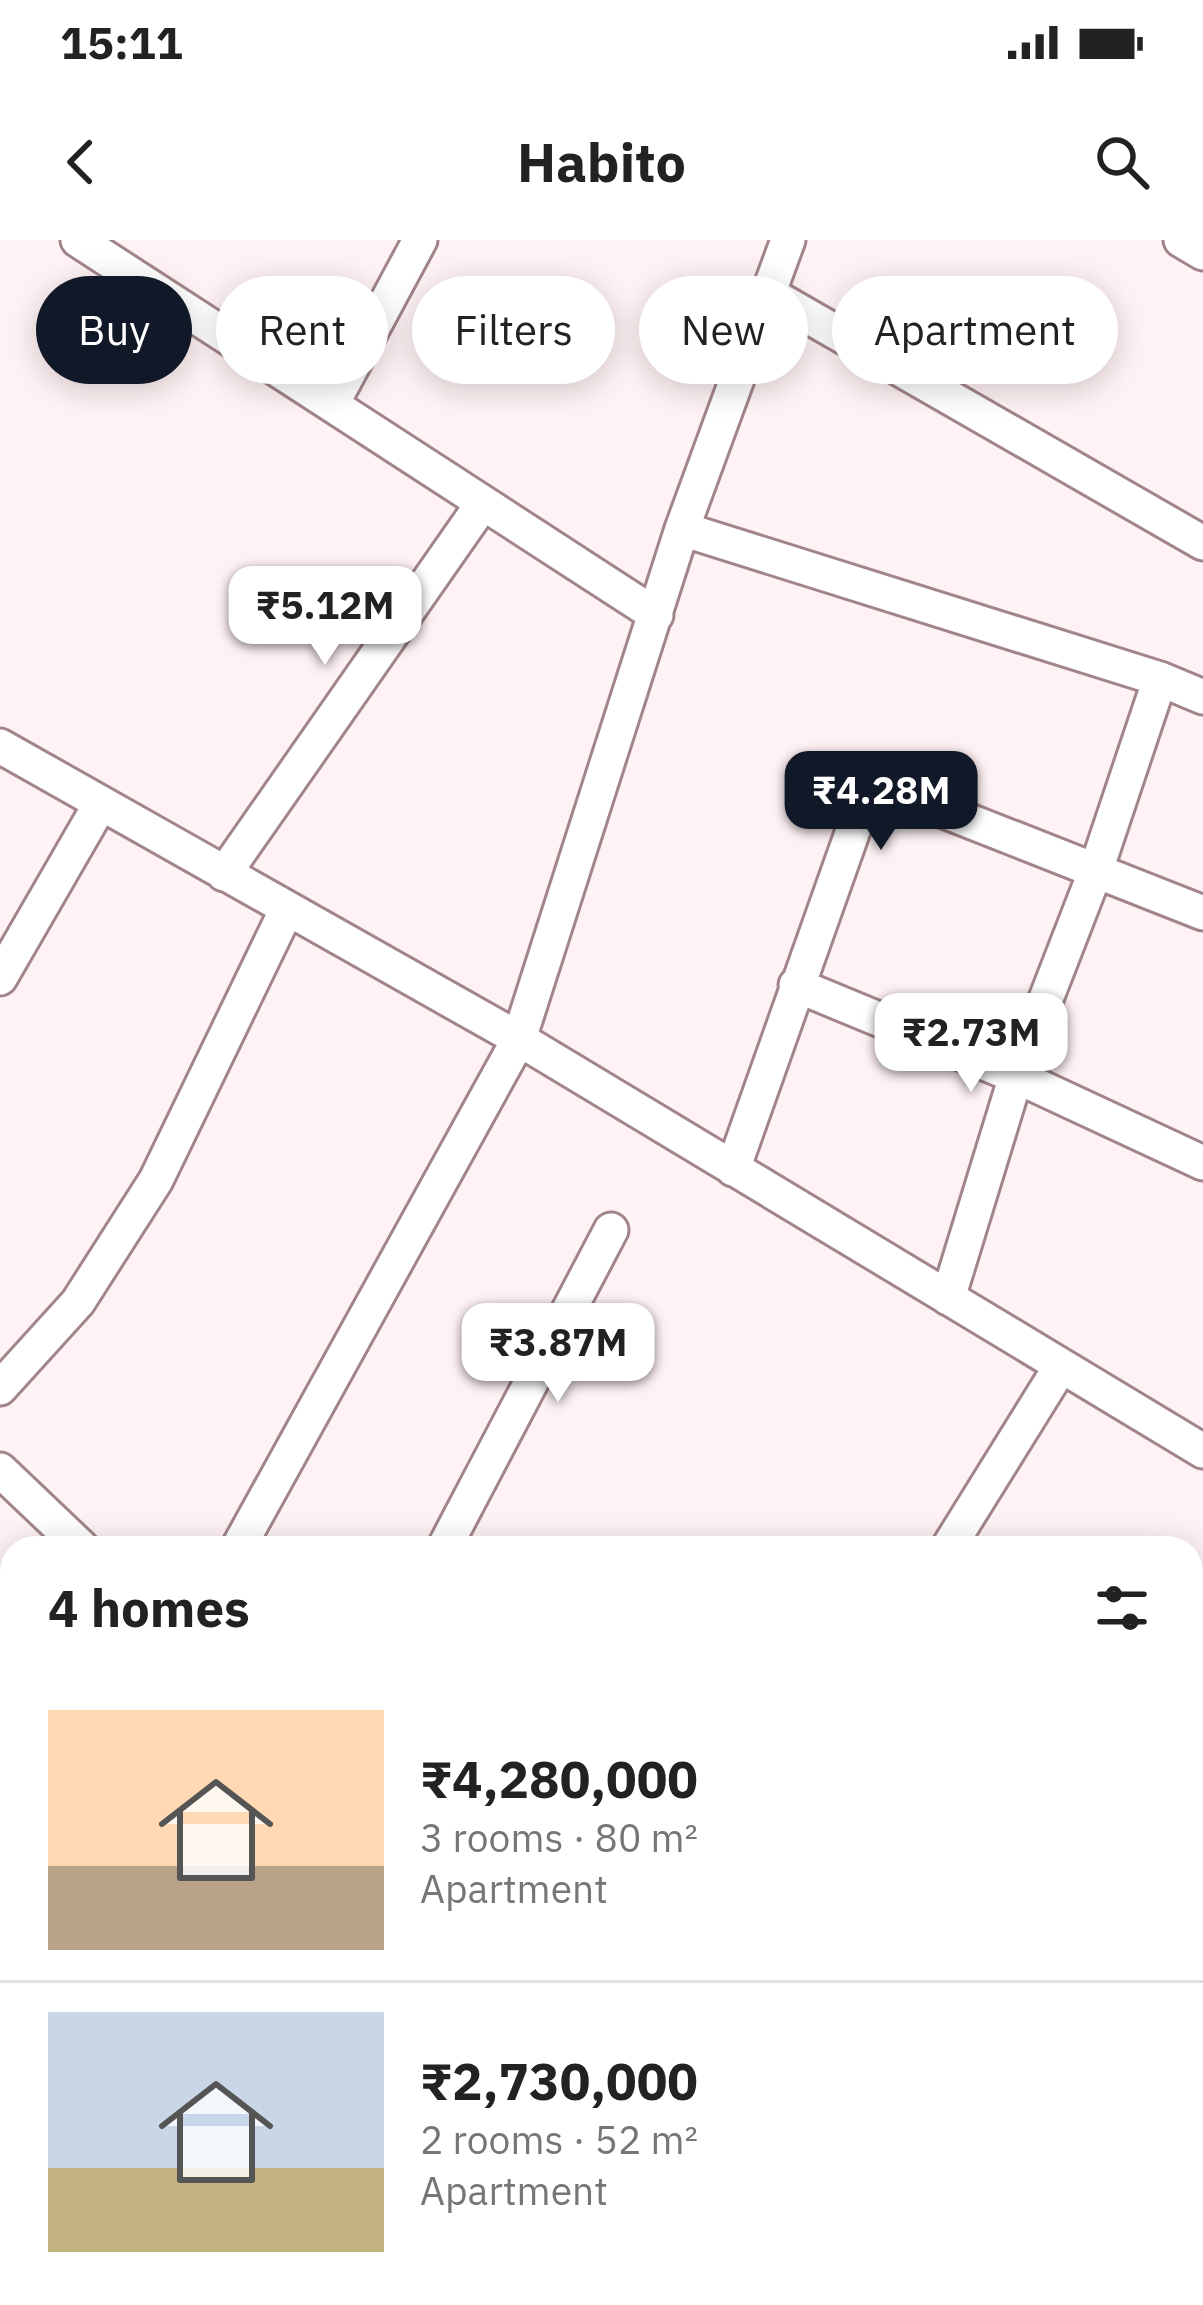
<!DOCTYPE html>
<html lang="en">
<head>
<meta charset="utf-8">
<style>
	body { margin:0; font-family:"IBM Plex Sans",sans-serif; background:#f6f6f6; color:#222; height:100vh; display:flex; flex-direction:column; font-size:45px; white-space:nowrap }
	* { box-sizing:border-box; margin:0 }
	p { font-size:39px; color:#767676 }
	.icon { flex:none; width:66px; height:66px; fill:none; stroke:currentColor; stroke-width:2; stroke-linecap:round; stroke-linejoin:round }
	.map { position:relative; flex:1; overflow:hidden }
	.details { position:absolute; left:0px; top:1296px; width:1203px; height:771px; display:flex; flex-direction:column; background:#fff; border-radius:36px 36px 0 0; box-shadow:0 6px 30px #0003 }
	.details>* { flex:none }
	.banner { position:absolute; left:36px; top:36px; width:1131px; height:108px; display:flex; gap:24px }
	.price { position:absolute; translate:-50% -102px; padding:0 27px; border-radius:24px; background:#fff; color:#222; font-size:39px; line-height:78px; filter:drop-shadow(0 3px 6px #0008) }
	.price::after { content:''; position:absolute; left:50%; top:72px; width:36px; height:27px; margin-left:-18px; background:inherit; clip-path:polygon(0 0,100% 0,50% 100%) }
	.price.selected { background:#111827; color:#fff }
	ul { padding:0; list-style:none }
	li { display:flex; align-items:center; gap:36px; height:300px; padding:0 48px }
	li+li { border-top:3px solid #e0e0e0 }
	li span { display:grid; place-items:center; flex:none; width:336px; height:240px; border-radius:0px; color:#555 }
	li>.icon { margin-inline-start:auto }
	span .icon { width:144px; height:144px; fill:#fffc; stroke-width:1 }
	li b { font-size:51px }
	h2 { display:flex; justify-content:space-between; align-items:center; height:144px; padding:0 48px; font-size:51px }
	.pill { padding:0 42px; border-radius:54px; background:#fff; box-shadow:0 6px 30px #0003; font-size:42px; line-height:108px }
	.pill.selected { background:#111827; color:#fff }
	.status { display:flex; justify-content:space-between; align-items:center; height:84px; padding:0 60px; background:#fff; direction:ltr }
	.status svg { height:33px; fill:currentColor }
	header { display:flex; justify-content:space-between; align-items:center; height:156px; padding:0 48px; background:#fff; font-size:54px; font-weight:800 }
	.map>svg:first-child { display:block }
	.building { fill:#e1b3a5 }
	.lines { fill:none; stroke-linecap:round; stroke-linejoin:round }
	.minor-casing { stroke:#a2858a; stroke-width:39 }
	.major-casing { stroke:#a2858a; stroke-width:48 }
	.minor { stroke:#fff; stroke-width:33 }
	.major { stroke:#fff; stroke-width:42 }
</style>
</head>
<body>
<div class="status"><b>15:11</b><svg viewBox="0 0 49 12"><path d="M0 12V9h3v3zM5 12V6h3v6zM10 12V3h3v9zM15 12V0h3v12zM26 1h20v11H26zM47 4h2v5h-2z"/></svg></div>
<header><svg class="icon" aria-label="back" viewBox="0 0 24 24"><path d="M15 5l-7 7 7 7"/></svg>Habito<svg class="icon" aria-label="search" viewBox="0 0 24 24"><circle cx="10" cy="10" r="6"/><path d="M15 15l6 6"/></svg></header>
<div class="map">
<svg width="1203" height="2065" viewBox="0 0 1203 2065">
	<rect width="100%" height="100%" fill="#fff2f4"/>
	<path class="building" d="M1191,1884L1203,1892V2065H1084L1069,2055H1191Z
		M903,2055H971L964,2065H918Z"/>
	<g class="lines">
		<defs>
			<path id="minor" d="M78,0L656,375
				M1181,0L1203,13
				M766,52L1203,303
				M332,164L420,0
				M682,289L1160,439L1203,457
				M1160,439L1096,630L1016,836L1203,923
				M0,506L519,799L1203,1211
				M224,634L483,263
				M0,738L101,563
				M796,745L1016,836L948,1058
				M733,929L861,568L889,553L906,556L1203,673
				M0,1148L78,1062L156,940L287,669
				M0,1230L82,1308
				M238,1308L519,799L682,289L788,0
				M444,1308L611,990
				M948,1308L1061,1126
				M0,1693L12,1677
				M1191,1757L1203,1765
				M0,1992L12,1971
				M813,2055L829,2065
				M639,2065L647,2055"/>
			<path id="major" d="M0,1816L12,1824
				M0,1857L12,1864
				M303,2055L319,2065
				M371,2055L386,2065"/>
		</defs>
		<use href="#minor" class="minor-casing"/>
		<use href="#major" class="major-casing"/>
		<use href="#minor" class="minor"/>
		<use href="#major" class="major"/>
	</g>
</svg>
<b class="price" style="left:325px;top:428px">₹5.12M</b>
<b class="price selected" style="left:881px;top:613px">₹4.28M</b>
<b class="price" style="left:971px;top:855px">₹2.73M</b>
<b class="price" style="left:558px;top:1165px">₹3.87M</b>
<div class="banner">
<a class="pill selected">Buy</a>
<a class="pill">Rent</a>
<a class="pill">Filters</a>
<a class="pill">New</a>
<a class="pill">Apartment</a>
</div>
<section class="details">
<h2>4 homes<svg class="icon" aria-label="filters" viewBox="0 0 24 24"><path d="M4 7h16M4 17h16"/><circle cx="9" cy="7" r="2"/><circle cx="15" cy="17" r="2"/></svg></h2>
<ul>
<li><span style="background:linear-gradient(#ffd9b3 65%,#b9a48a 0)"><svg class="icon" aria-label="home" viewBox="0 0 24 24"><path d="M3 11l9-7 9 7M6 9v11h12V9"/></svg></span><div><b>₹4,280,000</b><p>3 rooms · 80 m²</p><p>Apartment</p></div></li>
<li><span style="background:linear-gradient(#c9d6e8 65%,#c2b280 0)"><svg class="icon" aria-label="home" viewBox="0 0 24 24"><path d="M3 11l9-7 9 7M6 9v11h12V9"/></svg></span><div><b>₹2,730,000</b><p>2 rooms · 52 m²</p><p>Apartment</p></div></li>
</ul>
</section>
</div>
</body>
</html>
